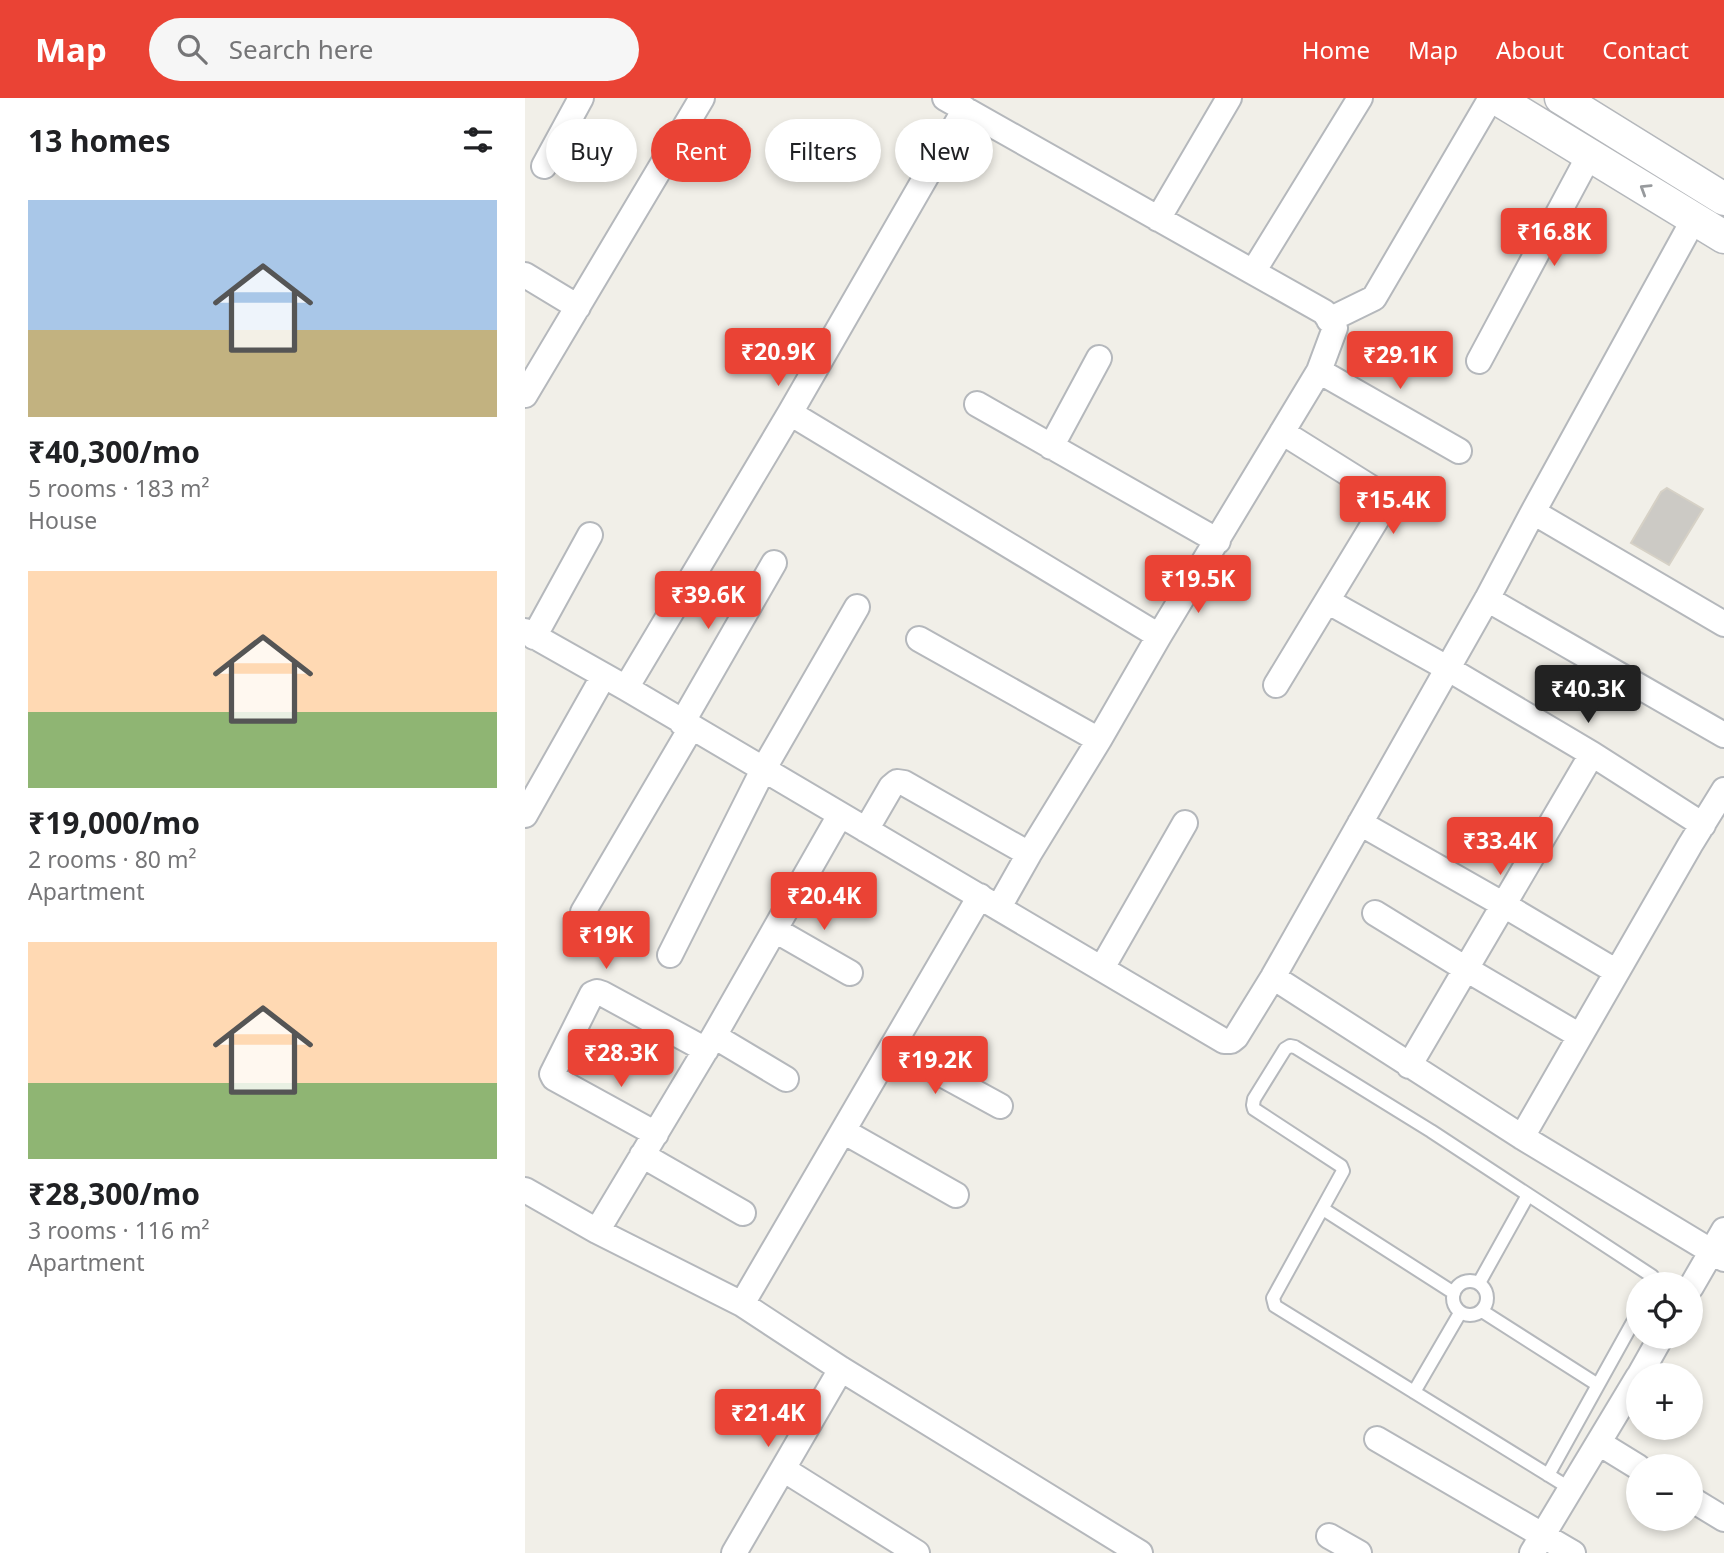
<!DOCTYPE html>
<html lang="en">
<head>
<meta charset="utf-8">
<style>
	body { margin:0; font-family:"Noto Sans",sans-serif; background:#f6f6f6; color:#202124; height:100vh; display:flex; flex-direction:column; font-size:26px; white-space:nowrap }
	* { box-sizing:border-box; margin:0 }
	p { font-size:23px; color:#757577 }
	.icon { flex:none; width:38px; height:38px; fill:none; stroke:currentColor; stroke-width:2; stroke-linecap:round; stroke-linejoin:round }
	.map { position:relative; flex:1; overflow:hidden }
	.details { display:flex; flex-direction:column; background:#fff; width:525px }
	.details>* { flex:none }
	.hud { position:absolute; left:21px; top:21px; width:665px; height:63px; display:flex; gap:14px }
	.controls { position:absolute; left:1101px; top:1174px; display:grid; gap:14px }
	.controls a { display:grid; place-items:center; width:77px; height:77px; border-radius:50%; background:#fff; box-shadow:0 4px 10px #0003; font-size:35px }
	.price { position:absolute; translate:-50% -60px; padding:0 16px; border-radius:7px; background:#ea4335; color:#fff; font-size:23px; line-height:46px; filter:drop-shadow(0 2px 4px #0008) }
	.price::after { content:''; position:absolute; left:50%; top:42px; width:21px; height:16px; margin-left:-10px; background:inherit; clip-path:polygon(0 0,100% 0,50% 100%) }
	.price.current { background:#222; color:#fff }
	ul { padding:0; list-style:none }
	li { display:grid; align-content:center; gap:14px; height:371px; padding:0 28px }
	li span { display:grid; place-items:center; height:217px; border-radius:0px; color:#555 }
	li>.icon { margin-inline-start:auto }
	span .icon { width:126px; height:126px; fill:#fffc; stroke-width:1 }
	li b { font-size:30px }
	h2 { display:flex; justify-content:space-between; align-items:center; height:84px; padding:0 28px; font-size:30px }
	.chip { padding:0 24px; border-radius:32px; background:#fff; box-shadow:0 4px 10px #0003; font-size:24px; line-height:63px }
	.chip.current { background:#ea4335; color:#fff }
	header { display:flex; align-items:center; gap:42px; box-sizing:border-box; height:98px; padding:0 35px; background:#ea4335; color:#fff }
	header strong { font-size:33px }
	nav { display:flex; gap:38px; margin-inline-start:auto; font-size:24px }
	.search { width:490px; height:63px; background:#f6f6f6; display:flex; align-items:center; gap:18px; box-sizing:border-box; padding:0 24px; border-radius:38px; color:#757577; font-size:26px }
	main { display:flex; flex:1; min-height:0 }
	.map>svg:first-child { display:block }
	.building { fill:#cccac5; stroke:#d6d1c6; stroke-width:2 }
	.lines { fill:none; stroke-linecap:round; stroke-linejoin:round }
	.service-casing { stroke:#b5b8bc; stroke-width:16 }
	.minor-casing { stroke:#b5b8bc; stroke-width:28 }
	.tertiary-casing { stroke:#b5b8bc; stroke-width:35 }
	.service { stroke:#fff; stroke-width:12 }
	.minor { stroke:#fff; stroke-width:24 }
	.tertiary { stroke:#fff; stroke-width:32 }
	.oneway { stroke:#979a9d }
</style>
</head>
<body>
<header>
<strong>Map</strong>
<div class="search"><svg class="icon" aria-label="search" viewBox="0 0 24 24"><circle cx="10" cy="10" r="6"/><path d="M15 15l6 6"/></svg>Search here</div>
<nav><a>Home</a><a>Map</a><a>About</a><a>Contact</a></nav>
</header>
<main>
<section class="details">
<h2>13 homes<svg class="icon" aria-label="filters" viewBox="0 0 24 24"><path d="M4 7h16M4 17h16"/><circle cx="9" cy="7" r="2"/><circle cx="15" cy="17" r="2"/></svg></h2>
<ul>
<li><span style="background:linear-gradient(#a9c7e8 60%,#c2b280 0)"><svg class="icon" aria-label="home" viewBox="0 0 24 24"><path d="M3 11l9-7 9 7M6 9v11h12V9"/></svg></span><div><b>₹40,300/mo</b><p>5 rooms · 183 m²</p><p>House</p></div></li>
<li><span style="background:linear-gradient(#ffd9b3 65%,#8fb573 0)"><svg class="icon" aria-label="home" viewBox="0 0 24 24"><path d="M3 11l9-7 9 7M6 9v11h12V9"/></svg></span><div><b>₹19,000/mo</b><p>2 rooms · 80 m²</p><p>Apartment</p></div></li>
<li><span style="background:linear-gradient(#ffd9b3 65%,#8fb573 0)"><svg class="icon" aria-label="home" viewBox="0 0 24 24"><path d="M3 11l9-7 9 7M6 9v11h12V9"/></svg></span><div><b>₹28,300/mo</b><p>3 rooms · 116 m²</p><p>Apartment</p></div></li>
</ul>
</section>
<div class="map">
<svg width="1199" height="1455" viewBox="0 0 1199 1455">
	<rect width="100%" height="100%" fill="#f1efe8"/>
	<path class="building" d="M1142,390L1178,411L1144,467L1106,445L1136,394Z"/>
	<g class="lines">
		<defs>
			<path id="service" d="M798,1111L929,1195
				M928 1200a17 17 0 1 1 34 0a17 17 0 1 1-34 0Z
				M954,1185L1003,1097
				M957,1213L1073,1287
				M889,1294L935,1215
				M1023,1377L1113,1215
				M1046,1391L750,1208L748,1200L818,1073L816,1068L729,1011L728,1007L729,1001L760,951L765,948L770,949L906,1033L1127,1178L1129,1182V1186"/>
			<path id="minor" d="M420,0L728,174L799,214L810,230L794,273L634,538L574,642L504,756L474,809
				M19,68L56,0
				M633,121L704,0
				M728,174L835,0
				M0,177L53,209
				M804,222L849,200L966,0
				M954,263L1065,56
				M794,273L934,353
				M0,297L177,0
				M452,306L693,443
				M265,315L634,538
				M526,349L574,260
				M1008,414L1199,526
				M962,501L1199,637
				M802,503L922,570L1067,656L1178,727
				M0,533L101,590L699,943H706L711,939L748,879L962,501L1008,414L1169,121
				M9,539L65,437
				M394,541L574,642
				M751,587L859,409L862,402L856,396L757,334
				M101,590L265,315L440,11
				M157,625L249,465
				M0,717L78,579
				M835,725L979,807L1092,874
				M341,732L366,689L372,684L379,685L504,756
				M58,814L166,630
				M850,815L941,871L1055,938
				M250,832L325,875
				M145,857L238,672L332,509
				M577,870L660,725
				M748,879L997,1039L1199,1161
				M189,938L261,981
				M367,949L475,1008
				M884,968L1067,656
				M318,1033L431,1097
				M131,1036L29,980L27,976L67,896L72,894L78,896L181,952
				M997,1039L1165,747L1199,692
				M117,1057L218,1115
				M0,1092L72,1133L217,1206L316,1271L615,1455
				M72,1133L189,938L315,717
				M1166,1189L1199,1132
				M217,1206L455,798
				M1114,1278L1136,1239
				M852,1341L1048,1455
				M1074,1345L1113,1369
				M258,1371L392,1455
				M1166,1401L1199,1421
				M804,1438L834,1455
				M209,1455L316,1271
				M1007,1455L1113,1279"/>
			<path id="tertiary" d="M971,0L1199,139
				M1036,0L1199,101"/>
		</defs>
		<use href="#service" class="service-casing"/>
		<use href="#minor" class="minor-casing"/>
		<use href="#tertiary" class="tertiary-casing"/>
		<use href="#service" class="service"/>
		<use href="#minor" class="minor"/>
		<use href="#tertiary" class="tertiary"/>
	</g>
	<defs><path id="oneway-chevron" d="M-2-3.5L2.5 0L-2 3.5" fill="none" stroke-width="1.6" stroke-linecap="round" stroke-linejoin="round" transform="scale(1.75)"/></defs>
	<use class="oneway" href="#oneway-chevron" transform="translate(1120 91) rotate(-148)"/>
</svg>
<div class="controls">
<a><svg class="icon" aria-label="locate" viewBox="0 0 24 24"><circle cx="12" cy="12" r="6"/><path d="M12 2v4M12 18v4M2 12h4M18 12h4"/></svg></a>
<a>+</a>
<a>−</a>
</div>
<b class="price" style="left:1029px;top:170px">₹16.8K</b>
<b class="price" style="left:253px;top:290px">₹20.9K</b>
<b class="price" style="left:875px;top:293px">₹29.1K</b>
<b class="price" style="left:868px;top:438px">₹15.4K</b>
<b class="price" style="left:673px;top:517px">₹19.5K</b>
<b class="price" style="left:183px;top:533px">₹39.6K</b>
<b class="price current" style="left:1063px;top:627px">₹40.3K</b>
<b class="price" style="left:975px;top:779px">₹33.4K</b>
<b class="price" style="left:299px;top:834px">₹20.4K</b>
<b class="price" style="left:81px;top:873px">₹19K</b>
<b class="price" style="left:96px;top:991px">₹28.3K</b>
<b class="price" style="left:410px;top:998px">₹19.2K</b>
<b class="price" style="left:243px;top:1351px">₹21.4K</b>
<div class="hud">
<a class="chip">Buy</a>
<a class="chip current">Rent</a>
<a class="chip">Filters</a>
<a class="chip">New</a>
</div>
</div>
</main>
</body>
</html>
